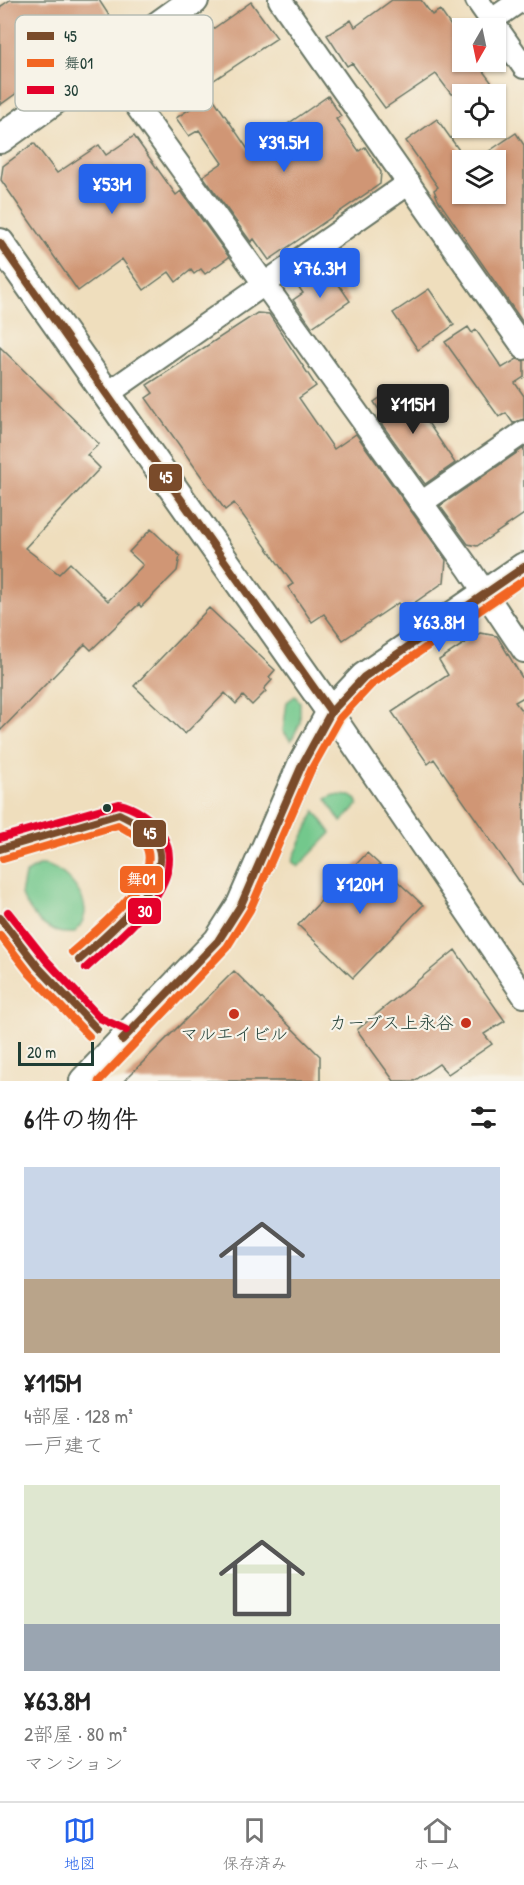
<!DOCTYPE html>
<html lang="ja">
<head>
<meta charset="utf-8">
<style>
	body { margin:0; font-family:"Patrick Hand","Klee One",sans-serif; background:#f6f6f6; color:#222; height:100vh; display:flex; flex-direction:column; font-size:22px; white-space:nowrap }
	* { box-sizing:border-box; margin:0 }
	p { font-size:20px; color:#767676 }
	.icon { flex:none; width:33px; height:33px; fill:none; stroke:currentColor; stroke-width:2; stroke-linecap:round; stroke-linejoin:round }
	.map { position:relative; height:1081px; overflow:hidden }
	.panel { display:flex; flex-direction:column; background:#fff; flex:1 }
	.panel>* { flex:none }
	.needle { width:39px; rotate:189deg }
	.buttons { position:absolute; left:452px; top:18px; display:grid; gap:12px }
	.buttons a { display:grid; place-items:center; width:54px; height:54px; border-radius:0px; background:#fff; box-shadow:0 2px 4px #0004; font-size:30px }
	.scale { position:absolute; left:18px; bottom:15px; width:76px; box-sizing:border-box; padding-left:6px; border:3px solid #1f3d34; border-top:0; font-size:16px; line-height:21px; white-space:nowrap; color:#1f3d34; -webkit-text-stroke:4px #f7f3e8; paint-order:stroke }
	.price { position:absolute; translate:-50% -51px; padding:0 14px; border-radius:6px; background:#2563eb; color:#fff; font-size:20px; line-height:39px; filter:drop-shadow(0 2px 3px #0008) }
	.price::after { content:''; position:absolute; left:50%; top:36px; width:18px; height:14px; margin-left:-9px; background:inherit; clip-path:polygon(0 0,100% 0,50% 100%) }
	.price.selected { background:#222; color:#fff }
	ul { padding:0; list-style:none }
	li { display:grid; align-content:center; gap:12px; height:318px; padding:0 24px }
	li span { display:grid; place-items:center; height:186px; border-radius:0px; color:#555 }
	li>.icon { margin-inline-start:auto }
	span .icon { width:108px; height:108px; fill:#fffc; stroke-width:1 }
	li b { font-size:26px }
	h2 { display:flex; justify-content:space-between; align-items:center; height:72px; padding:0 24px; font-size:26px }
	.dock { display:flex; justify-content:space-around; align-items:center; height:84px; border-top:2px solid #e0e0e0; background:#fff; font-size:16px; color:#767676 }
	.dock a { display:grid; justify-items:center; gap:3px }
	.dock .selected { color:#2563eb }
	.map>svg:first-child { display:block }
	.green { fill:#73c88c; stroke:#498260; stroke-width:1.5 }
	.building { fill:#d09674 }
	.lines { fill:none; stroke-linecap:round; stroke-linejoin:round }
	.minor-casing { stroke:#687564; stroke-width:26 }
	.tertiary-casing { stroke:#687564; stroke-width:32 }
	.minor { stroke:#fff; stroke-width:22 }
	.tertiary { stroke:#fff; stroke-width:28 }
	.bus-1-casing { stroke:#f7f3e8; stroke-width:12 }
	.bus-2-casing { stroke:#f7f3e8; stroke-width:12 }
	.bus-3-casing { stroke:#f7f3e8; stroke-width:12 }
	.bus-1 { stroke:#7a4b2a; stroke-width:8 }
	.bus-2 { stroke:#f26522; stroke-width:8 }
	.bus-3 { stroke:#e4002b; stroke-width:8 }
	.bus-dot { fill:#1f3d34; stroke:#f7f3e8; stroke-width:2 }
	.poi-dot { fill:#c8321e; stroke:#f7f3e8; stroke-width:2 }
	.labels { text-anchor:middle; stroke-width:4.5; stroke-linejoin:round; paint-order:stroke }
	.poi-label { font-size:18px; fill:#1f3d34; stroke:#f7f3e8; text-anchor:end }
	.key { fill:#f7f3e8; stroke:#b6bcb2; stroke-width:1.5 }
	.key-label { font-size:16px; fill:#1f3d34 }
	.line-badge { stroke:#f7f3e8; stroke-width:2 }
	.badge-label { font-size:16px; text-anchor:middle; font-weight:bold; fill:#fff }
</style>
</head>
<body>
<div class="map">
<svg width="524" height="1081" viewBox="0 0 524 1081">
	<rect width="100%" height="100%" fill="#f7f3e8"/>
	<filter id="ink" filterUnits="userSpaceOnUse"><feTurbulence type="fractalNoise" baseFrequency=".0167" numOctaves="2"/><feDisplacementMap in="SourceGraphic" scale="12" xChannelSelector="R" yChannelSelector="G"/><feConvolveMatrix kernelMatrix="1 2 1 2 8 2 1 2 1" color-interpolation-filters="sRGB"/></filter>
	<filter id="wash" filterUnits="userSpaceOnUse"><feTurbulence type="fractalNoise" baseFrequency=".008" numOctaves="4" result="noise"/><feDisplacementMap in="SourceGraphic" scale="24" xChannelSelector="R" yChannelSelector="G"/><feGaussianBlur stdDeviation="1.35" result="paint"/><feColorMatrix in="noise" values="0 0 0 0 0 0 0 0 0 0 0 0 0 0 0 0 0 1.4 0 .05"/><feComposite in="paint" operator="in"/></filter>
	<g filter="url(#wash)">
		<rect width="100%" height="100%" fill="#efdebd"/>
		<path class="green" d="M295,696L300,702V723L291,741L283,731L287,702Z
			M334,795L351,796L357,800L358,805L341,822L326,799Z
			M315,811L331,833L298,867L292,861Z
			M40,865C60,864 86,892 85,913C84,921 80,927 74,933C47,936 33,917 21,895L25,874Z"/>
		<g id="blocks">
			<path class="building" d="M10,0H99L114,23L0,105V7Z
				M392,0H421L432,15L440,10L462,42V62H476L492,83L476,94H451L436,74L385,108L352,63L347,66L327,35L351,20L355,27Z
				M251,2L277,38L205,86L173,40L191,28L210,31Z
				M211,95L249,151L328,96L341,116L336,119L359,151L365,147L381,172L380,184L269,260L254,239L251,242L203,176L222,163L199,130L189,136L176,118Z
				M437,119L466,160H462V194H495V160H476L516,133L524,145V324L438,200L434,190L438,187L406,141Z
				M134,136L176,195L181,191L229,257L205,274L201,269L194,274L191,270L176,282L169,272L144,290L122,259L78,291L1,180L3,166L34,143L57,173L99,145L106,155Z
				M317,273L323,282L333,276L350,301L312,327L293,300L303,293L298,286Z
				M429,289L454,325L418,350L393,313Z
				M257,313L269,314L316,386L299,398L334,449L356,434L446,560L444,582L404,610L398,603L343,640L324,614L312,622L288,587L293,584L234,503L225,510L146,398L153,393L147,385Z
				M468,327L472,333L476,330L502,368L517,359L524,361V377L515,383L524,396V419L513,423L506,413L499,417L445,342Z
				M0,347L99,444L87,455L100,468L25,548L59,574L70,563L108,601L143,565L129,552L151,529L180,556L177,571L141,607L139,604L91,650L85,644L0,731Z
				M399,385L419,413L421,412L455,463L425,484L378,419L383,416L374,402Z
				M524,448V514L477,546L468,544L440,506Z
				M209,608L275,670L269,677L272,680L264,689L266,691L252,705L243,696L236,704L225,693L185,734L134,686Z
				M480,633L497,636L524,681V697L515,702L524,714V888L434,759L428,764L392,712L448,675L439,660Z
				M367,853L423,905L353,978L298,925Z
				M455,950L505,1021L484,1034L492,1044L448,1074L439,1064L414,1081H394L357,1030Z
				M234,971L320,1056V1081H124Z"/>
		</g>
	</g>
	<g filter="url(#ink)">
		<use href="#blocks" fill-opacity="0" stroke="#687564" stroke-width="1.5"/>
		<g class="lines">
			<defs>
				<path id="minor" d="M280,0L524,348
					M477,0L524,67
					M492,20L521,0
					M105,62L469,569L524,651
					M107,394L409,183
					M421,503L524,432
					M331,712L524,996"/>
				<path id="tertiary" d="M0,139L194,0
					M0,243L331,712
					M84,1081L218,941L241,905L302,765L331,712L364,677L524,567"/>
			</defs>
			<use href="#minor" class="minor-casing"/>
			<use href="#tertiary" class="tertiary-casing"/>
			<use href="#minor" class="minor"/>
			<use href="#tertiary" class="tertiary"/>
			<defs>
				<path id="bus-1" d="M0,243L331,712
					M0,849L119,814C134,822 151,829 158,846C174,881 102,939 79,960
					M0,918L38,967L97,1029
					M122,1040L218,941L241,905L302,765L331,712L364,677L524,567"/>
				<path id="bus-2" d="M3,859L118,825C129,832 145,838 148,852C156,883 93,933 72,952
					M0,935L30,974L89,1036
					M99,1081L227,947L250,910L311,770L340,718L371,685L524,580"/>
				<path id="bus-3" d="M0,838L119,804C134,807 152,819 160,831C195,881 119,937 86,968
					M8,912L46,960L100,1018L126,1030"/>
			</defs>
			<use href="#bus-1" class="bus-1-casing"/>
			<use href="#bus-2" class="bus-2-casing"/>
			<use href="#bus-3" class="bus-3-casing"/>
			<use href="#bus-1" class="bus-1"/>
			<use href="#bus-2" class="bus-2"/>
			<use href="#bus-3" class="bus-3"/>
		</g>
	</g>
	<circle class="bus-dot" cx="107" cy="808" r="5"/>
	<g class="poi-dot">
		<circle cx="234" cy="1014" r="6"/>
		<circle cx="466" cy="1023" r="6"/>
	</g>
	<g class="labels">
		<g class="poi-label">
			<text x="454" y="1029">カーブス上永谷</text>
			<text x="234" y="1040" text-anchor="middle">マルエイビル</text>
		</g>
	</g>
	<rect x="15" y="15" width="198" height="96" rx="9" class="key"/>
	<rect x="27" y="32" width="27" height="8" fill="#7a4b2a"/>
	<rect x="27" y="59" width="27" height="8" fill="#f26522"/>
	<rect x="27" y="86" width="27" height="8" fill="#e4002b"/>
	<g class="key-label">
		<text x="64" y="42">45</text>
		<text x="64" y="69">舞01</text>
		<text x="64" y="96">30</text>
	</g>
	<g class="line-badge">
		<rect x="148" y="463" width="35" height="29" rx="6" fill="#7a4b2a"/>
		<rect x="132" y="819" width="35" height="29" rx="6" fill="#7a4b2a"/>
		<rect x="119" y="865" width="45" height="29" rx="6" fill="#f26522"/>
		<rect x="127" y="897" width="35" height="28" rx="6" fill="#e4002b"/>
	</g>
	<g class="badge-label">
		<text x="166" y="483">45</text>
		<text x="150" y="839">45</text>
		<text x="141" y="885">舞01</text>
		<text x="145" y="917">30</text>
	</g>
</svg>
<div class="buttons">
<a><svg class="needle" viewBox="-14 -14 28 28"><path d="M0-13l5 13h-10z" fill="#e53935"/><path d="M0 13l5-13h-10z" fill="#767676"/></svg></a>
<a><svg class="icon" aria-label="locate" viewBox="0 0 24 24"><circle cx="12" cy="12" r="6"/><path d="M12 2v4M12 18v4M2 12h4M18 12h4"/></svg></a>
<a><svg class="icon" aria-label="layers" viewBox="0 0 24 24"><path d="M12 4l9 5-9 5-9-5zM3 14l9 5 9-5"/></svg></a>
</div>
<div class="scale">20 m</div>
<b class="price" style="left:284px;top:173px">¥39.5M</b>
<b class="price" style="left:112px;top:215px">¥53M</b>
<b class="price" style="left:320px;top:299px">¥76.3M</b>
<b class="price selected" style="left:413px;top:435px">¥115M</b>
<b class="price" style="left:439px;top:653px">¥63.8M</b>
<b class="price" style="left:360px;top:915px">¥120M</b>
</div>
<section class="panel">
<h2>6件の物件<svg class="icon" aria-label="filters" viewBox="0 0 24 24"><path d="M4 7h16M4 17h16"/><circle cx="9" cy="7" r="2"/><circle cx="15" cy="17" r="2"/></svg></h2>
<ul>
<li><span style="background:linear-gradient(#c9d6e8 60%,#b9a48a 0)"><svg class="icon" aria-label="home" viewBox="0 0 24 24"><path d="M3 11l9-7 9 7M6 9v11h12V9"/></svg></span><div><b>¥115M</b><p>4部屋 · 128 m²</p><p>一戸建て</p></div></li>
<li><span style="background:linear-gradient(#dfe7d0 75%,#9aa5b1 0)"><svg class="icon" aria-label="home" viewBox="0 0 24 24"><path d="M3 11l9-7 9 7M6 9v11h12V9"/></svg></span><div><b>¥63.8M</b><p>2部屋 · 80 m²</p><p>マンション</p></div></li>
</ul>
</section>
<nav class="dock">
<a class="selected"><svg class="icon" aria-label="map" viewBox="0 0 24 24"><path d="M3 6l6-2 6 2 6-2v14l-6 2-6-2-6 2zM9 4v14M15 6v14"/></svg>地図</a>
<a><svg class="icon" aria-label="saved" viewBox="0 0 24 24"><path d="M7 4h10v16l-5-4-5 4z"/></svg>保存済み</a>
<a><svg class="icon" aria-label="home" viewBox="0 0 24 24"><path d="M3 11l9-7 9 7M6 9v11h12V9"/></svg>ホーム</a>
</nav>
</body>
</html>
